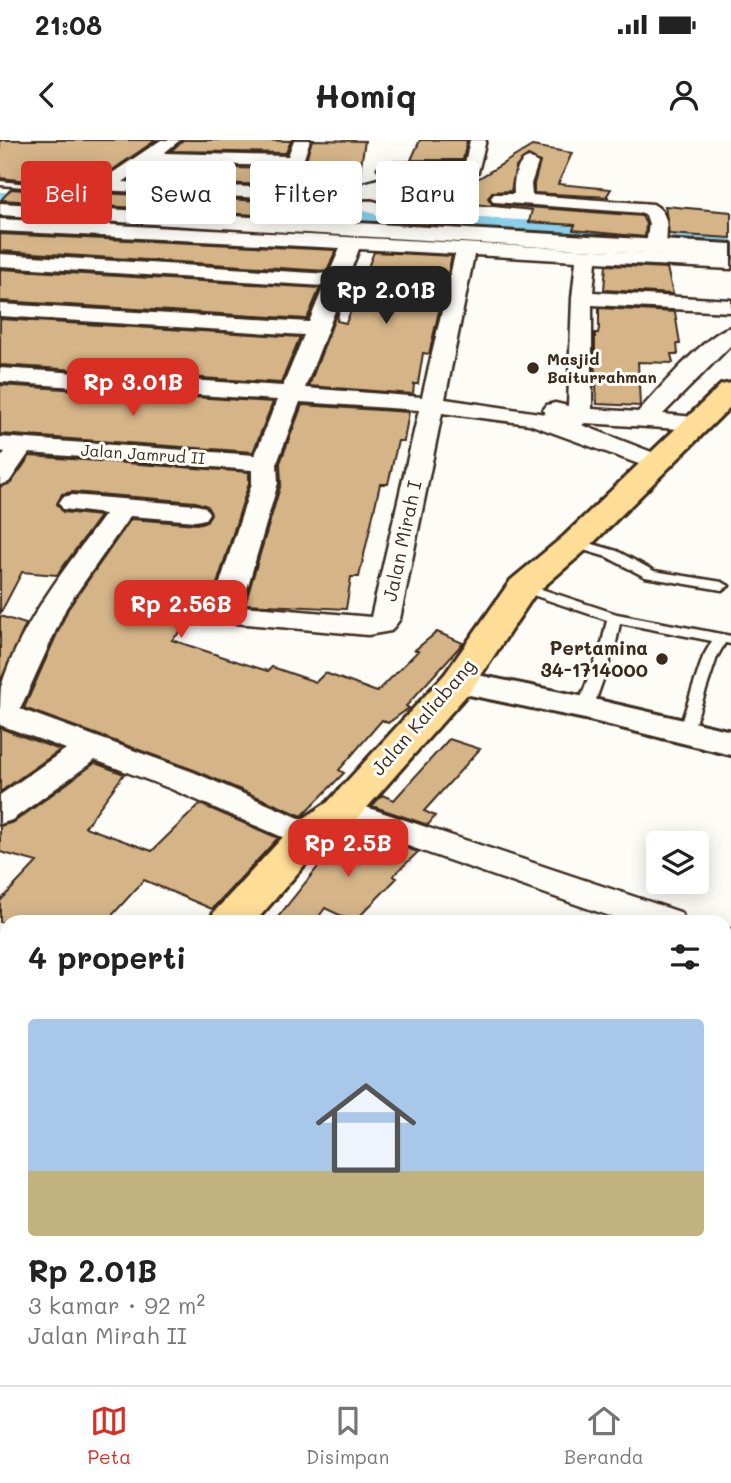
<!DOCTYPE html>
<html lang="id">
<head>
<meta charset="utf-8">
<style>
	body { margin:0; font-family:Mali,sans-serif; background:#f6f6f6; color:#222; height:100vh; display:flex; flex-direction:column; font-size:26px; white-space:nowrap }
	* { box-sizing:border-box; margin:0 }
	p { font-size:23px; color:#767676 }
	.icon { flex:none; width:38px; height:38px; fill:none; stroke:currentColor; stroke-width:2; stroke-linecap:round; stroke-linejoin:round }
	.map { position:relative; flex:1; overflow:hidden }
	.side { position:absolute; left:0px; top:775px; width:732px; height:471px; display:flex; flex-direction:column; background:#fff; border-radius:21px 21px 0 0; box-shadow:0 4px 18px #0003 }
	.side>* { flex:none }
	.guide { position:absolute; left:21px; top:21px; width:690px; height:63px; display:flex; gap:14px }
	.buttons { position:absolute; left:646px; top:691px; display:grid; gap:14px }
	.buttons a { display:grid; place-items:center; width:63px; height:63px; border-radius:7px; background:#fff; box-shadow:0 4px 18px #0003; font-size:35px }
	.price { position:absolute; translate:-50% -60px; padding:0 16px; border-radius:14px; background:#d93025; color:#fff; font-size:23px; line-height:46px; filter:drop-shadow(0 2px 4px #0008) }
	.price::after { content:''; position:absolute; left:50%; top:42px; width:21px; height:16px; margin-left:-10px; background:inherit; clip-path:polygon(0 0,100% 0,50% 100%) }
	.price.active { background:#222; color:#fff }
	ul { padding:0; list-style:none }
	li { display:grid; align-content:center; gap:14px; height:371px; padding:0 28px }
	li span { display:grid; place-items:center; height:217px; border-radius:7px; color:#555 }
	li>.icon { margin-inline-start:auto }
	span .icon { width:126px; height:126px; fill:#fffc; stroke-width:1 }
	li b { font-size:30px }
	h2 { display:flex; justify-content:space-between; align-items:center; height:84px; padding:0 28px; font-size:30px }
	.chip { padding:0 24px; border-radius:7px; background:#fff; box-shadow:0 4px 18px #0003; font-size:24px; line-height:63px }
	.chip.active { background:#d93025; color:#fff }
	.status { display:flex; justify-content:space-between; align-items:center; height:49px; padding:0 35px; background:#fff; direction:ltr }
	.status svg { height:19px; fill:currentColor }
	header { display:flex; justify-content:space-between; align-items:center; height:91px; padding:0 28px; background:#fff; font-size:32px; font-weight:800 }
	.tabs { display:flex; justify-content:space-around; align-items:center; height:98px; border-top:2px solid #e0e0e0; background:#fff; font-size:19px; color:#767676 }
	.tabs a { display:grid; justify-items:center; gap:4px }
	.tabs .active { color:#d93025 }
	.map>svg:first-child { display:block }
	.built { fill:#f1e7d6 }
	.green { fill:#c2e9a4; stroke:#7e8a61; stroke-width:2 }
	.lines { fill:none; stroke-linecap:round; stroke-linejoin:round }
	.canal { fill:#89cfea; fill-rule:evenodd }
	.river { fill:#89cfea; fill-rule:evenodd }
	.building { fill:#d5b588; stroke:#3b2a1e; stroke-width:2 }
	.lane-casing { stroke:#3b2a1e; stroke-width:5 }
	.street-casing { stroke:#3b2a1e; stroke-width:5 }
	.secondary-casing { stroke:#3b2a1e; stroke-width:6 }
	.primary-casing { stroke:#3b2a1e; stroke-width:6 }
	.lane { fill:#fdfcf7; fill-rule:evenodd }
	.street { fill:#fdfcf7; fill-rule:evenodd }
	.secondary { fill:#fdfcf7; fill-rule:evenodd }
	.primary { fill:#fedd96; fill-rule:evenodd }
	.poi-dot { fill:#3b2a1e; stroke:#fdfcf7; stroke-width:2.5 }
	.labels { text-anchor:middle; stroke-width:6; stroke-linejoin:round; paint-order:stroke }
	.far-poi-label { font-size:16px; font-weight:bold; fill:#3b2a1e; stroke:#fdfcf7; text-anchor:start }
	.far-street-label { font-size:16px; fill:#3b2a1e; stroke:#fdfcf7 }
	.street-label { font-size:19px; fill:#3b2a1e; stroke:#fdfcf7 }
	.poi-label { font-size:19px; font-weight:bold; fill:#3b2a1e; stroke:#fdfcf7; text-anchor:end }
</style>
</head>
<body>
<div class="status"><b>21:08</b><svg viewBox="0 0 49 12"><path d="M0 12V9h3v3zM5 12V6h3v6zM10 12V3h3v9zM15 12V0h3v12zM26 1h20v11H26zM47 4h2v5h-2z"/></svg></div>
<header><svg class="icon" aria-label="back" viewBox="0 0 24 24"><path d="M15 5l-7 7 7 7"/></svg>Homiq<svg class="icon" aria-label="person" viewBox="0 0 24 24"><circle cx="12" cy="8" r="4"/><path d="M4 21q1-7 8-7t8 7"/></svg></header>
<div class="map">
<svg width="731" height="1245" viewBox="0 0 731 1245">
	<rect width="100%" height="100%" fill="#fdfcf7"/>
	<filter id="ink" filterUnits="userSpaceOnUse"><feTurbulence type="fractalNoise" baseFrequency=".0143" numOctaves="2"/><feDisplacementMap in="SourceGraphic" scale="14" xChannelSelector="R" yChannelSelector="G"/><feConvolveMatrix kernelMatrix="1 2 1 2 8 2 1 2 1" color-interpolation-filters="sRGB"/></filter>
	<g filter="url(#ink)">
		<path class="built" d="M7,1037V1239H303L295,1245H0V1046Z"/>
		<path class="green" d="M0,60L731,101V111L0,69Z"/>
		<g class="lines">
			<path class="canal" d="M679,94L731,96V106L673,103L670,99L673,95Z"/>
			<path class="river" d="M0,52L364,71L375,74L379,80L375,86L364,89L0,70Z
				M413,75L586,83L597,85L600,90C616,82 640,87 657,91L662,98L657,105C639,109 619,106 601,102L598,97L586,101L402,90L398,84L402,78Z"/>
		</g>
		<path class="building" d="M0,0H156L98,40L93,46L99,53L283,62L331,61L325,79L1,60L11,49L23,50L30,44L27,41L0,38Z
			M183,0H257L291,1L286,13L171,11Z
			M312,0L365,1L358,43L298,46Z
			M420,0H467L463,20H411Z
			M532,6L572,13L558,44L611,49L606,57H609L534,53V44L540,22L528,16L516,27L511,51L492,52L488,58L492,64L642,76L646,84L645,97L573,90L575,85L529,82L532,70L463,63L459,86L402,83L423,35H468L466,46Z
			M151,26L280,29L274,45L131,40Z
			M665,66L731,72V98L669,94Z
			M0,94L336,110L327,131L0,111Z
			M374,112L452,116L429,214L423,213L418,244H414L413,254L309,246L339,167L337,181L346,183Z
			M606,125L667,128L673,154L604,150Z
			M0,129L320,148L307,179L0,161Z
			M599,168L675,172L680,204H677L678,214H671L673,223L638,222L640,266L597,264L595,227V193H598L599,188Z
			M0,179L300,197L281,243L0,225Z
			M0,245L273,262L253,312L0,294Z
			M302,265L409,272L404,301H398L388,344H380L359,437H351L346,469L245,464L281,344L280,323Z
			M30,316L249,332V343L211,463L198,462L189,483L172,500L239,522L268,531L272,527L316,542L325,533L377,552L418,511L415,510L437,492L463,503L406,566L409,568L388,583L382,580L339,630L344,633L302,676L194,630L24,568L68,469L131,379L196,384L206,382L211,374L207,366L196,362L72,352L62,354L57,364L63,372L100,376L57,435L22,432L0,474V347L11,343Z
			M0,476L26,484L0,542Z
			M0,588L60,610L0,652Z
			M449,599L480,609L424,671L435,676L428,685L372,666L382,655L394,660Z
			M95,623L124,634L85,687L152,711L200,664L278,698L212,769L144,740L106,782H0V761L37,722L0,712V686L14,682Z
			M349,688L418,712L393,736L397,738L354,782L325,768L315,782H274Z"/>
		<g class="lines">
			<defs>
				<path id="lane" d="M0,41L27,44L23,47L0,45Z
					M575,399L617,411L654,431L722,442L729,446L722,450L645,437L607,417L570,406V400Z
					M523,443L617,474L731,496V504L725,503L717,517L691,595H681L678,592L703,517L712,501L620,483L616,503L593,568L585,573L580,571L577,568L602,503L607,480L518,450L516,447Z"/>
				<path id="street" d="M161,0H180L164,13L288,16L294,0H310L294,49L361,48L364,43L378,39H396L410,43L415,52L412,56L387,62L372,58L283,59L99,50L96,46L99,42ZM150,23L284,26L276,48L123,42Z
					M470,0H486L478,32L387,33L378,28L387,23H465Z
					M529,18L538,23L531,44L532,55L653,64C670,73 667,89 666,105L656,111L649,109L646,105L649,84L646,75L643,73L494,62L491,58L494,54H514C513,42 516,21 529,18Z
					M0,79L731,117V129L596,122L593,152L731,160V172L592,165V269L638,272C657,252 707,192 731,187V205L663,274L704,278L707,283L704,288L695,290L585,283L582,285L667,318L671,323L667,328L658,331L529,284L442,273L400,479L391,491L368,495L235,483L216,477L211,471L252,343V330L29,313L9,342L0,345V319L5,312L0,311V297L255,315L277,260L0,242V228L283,246L304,195L0,176V164L309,182L324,146L0,126V114L329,134L340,108L0,91ZM359,109L455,114L422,257L305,248ZM474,115L576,121L572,158L568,266L555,263L547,265L543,270L546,274L445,259ZM300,262L419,270L371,477L242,466L278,343L277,323Z
					M72,355L196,365L205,367L209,373L205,379L196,381L130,376L66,468L20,569L193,632L320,687L326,695L320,703L308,707L296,703L169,648L95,620L12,680L0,684V655L66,609L0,585C0,573 0,558 1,547C22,481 65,429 105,374L63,369L59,363L63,357Z
					M342,659L680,772L686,782H627L330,679L325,671L330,663Z
					M724,788L731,790V818L724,816Z
					M731,1203V1245H703L704,1239H724V1206Z
					M488,1239H538L535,1245H485Z
					M574,1239H634L637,1245H577Z"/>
				<path id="secondary" d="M0,63L731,104V118L0,75Z
					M458,531L585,557L731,591V615L585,579L445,550L440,542L445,534Z"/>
				<path id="primary" d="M731,243V266L586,410L535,454L471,550L356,680L322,705L255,782H208L215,771L294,685L328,662L445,534L511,440L564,396L721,245Z
					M7,1015V1066L0,1068V1017Z"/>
			</defs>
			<use href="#lane" class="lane-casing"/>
			<use href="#street" class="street-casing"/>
			<use href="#secondary" class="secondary-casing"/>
			<use href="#primary" class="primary-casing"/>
			<use href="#lane" class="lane"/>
			<use href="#street" class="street"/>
			<use href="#secondary" class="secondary"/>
			<use href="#primary" class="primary"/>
		</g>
	</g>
	<g class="poi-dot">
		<circle cx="533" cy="228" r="7"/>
		<circle cx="662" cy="519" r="7"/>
	</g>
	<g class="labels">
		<g class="far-poi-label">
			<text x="547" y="225">Masjid<tspan x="547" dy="18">Baiturrahman</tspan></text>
		</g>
		<g class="far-street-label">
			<text transform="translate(143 314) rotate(4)" y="6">Jalan Jamrud II</text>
		</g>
		<g class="street-label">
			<text transform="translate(402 401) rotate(-78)" y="7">Jalan Mirah I</text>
			<text transform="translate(423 577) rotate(-49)" y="7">Jalan Kaliabang</text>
		</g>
		<g class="poi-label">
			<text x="648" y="515">Pertamina<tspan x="648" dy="22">34-1714000</tspan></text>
		</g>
	</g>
</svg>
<div class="buttons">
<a><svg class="icon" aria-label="layers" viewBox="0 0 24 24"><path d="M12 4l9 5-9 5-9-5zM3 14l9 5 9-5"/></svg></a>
</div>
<b class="price active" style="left:386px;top:186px">Rp 2.01B</b>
<b class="price" style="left:133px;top:278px">Rp 3.01B</b>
<b class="price" style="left:181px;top:500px">Rp 2.56B</b>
<b class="price" style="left:348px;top:739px">Rp 2.5B</b>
<div class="guide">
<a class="chip active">Beli</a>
<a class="chip">Sewa</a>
<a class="chip">Filter</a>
<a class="chip">Baru</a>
</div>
<section class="side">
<h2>4 properti<svg class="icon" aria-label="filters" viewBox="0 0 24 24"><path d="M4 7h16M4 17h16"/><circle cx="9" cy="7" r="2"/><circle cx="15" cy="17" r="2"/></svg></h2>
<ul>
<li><span style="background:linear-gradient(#a9c7e8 70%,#c2b280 0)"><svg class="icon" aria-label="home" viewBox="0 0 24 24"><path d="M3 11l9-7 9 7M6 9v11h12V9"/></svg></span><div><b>Rp 2.01B</b><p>3 kamar · 92 m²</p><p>Jalan Mirah II</p></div></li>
</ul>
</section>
</div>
<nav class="tabs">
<a class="active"><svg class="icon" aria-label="map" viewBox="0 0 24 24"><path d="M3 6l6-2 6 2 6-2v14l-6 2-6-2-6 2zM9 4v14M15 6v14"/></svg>Peta</a>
<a><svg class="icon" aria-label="saved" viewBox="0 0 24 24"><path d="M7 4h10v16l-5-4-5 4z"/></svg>Disimpan</a>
<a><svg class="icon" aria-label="home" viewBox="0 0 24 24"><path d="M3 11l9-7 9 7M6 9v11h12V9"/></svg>Beranda</a>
</nav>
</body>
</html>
